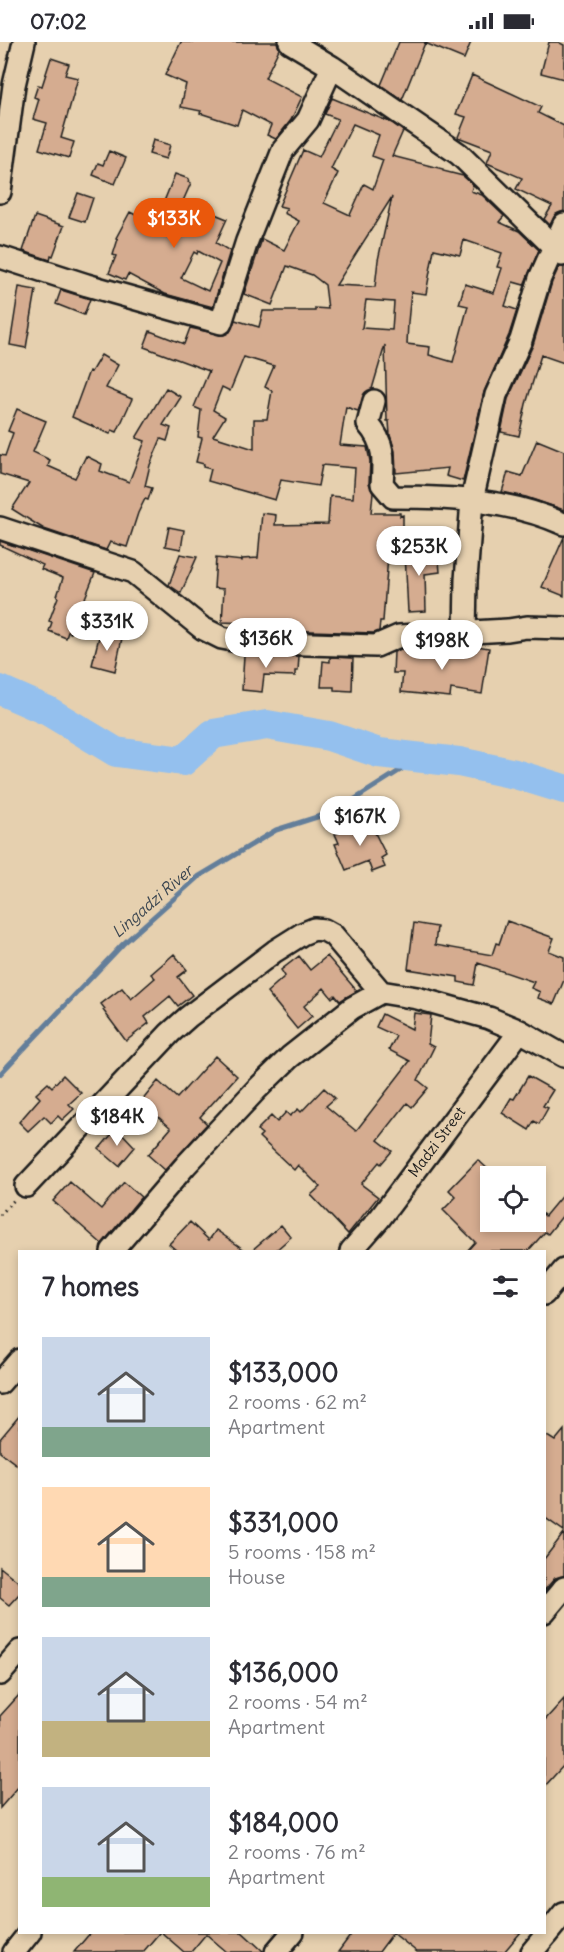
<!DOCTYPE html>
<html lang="en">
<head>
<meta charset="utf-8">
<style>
	body { margin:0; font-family:Delius,sans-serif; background:#f7f7f7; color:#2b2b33; height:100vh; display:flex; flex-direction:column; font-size:22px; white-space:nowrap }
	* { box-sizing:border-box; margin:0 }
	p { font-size:20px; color:#7c7c81 }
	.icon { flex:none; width:33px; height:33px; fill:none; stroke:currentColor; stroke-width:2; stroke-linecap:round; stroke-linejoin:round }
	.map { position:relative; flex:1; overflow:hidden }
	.panel { position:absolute; left:18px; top:1208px; width:528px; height:684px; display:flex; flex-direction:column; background:#fff; border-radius:0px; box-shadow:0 3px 9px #0003 }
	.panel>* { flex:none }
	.tools { position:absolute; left:480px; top:1124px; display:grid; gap:12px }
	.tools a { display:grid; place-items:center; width:66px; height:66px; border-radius:0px; background:#fff; box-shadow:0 3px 9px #0003; font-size:30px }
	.price { position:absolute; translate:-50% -51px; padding:0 14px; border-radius:21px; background:#fff; color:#222; font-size:20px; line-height:39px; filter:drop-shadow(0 2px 3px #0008) }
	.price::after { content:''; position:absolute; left:50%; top:36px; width:18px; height:14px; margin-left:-9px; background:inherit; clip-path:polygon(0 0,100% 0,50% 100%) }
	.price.current { background:#ea580c; color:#fff }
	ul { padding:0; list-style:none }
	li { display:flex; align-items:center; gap:18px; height:150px; padding:0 24px }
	li span { display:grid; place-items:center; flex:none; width:168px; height:120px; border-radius:0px; color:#555 }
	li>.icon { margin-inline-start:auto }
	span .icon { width:72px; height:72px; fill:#fffc; stroke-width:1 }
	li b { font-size:26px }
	h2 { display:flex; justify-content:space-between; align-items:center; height:72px; padding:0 24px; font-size:26px }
	.status { display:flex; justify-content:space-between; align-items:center; height:42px; padding:0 30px; background:#fff; direction:ltr }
	.status svg { height:16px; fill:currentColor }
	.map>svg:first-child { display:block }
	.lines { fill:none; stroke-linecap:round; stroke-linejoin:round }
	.stream { stroke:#647e9a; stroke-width:5 }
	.river { stroke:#94c0ee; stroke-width:30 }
	.building { fill:#d5ac90; stroke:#1c1c1c; stroke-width:1.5; fill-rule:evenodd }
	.minor-casing { stroke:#1c1c1c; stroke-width:26 }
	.path { stroke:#1c1c1c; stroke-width:3; stroke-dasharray:1.5 4.5; stroke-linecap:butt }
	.minor { stroke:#e6d0af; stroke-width:21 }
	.labels { text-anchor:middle; stroke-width:4.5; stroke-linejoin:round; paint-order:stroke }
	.street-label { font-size:15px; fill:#1c1c1c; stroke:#e6d0af }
	.water-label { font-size:16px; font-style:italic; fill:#3a4550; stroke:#e6d0af }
</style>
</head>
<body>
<div class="status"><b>07:02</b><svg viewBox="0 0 49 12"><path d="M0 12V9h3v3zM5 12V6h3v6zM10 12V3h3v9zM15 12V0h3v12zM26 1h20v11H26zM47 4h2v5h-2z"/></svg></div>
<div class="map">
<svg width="564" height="1910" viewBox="0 0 564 1910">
	<rect width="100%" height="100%" fill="#e6d0af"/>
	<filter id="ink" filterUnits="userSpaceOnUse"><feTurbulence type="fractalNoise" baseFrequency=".0167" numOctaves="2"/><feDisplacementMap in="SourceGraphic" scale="12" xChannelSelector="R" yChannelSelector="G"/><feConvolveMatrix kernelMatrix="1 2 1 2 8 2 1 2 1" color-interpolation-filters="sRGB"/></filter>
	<g filter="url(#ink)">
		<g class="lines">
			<path class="stream" d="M0,1032L123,902L198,835L276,788L336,769L418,717"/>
			<path class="river" d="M0,648L48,669L116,710L183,719L213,692L267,683L329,694L379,711L459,720L515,732L564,747"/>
		</g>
		<path class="building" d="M181,0H277L279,7L265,36L302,55L291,78L276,97L267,93L271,83L242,68L237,83L200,71L201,69L181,65L186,42L165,33Z
			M399,0H471L464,17L425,1L402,58L381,43Z
			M549,0H558L564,3V37L541,31Z
			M51,16L69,22L65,33L78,36L61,96L74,100L69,116L39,107L47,81L33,77L39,57L34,55L38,43L42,44Z
			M472,33L541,65L538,71L564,84V169L556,172L550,183L544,177L552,164L516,147L522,136L487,121L492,108L458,95L466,75L456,72Z
			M332,56L392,81L403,89L392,114L443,127V129L463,134L473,143L471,149L482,153L504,174L499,180L519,189L539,208L524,243L513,240L505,264L517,268L509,293L484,350L463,439L446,434L448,426L396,431L395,409L390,393L389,379H387L385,303L372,347L365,351L358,369L346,365L340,403L367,405L370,419L369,441L373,451L371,471H400V474L403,473V489L390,488L383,579H380L379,589L374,591L245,587V581L222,580L224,547L214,546L216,516L242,519V517L258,516L262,471L276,473L275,483L328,482L330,454L353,456L355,426L322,423L318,444L281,438L275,458L208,439L211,427L203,425L204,422L196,420L202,396L198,395L201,368L194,365L209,329L144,305L150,289L184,302L190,286L223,293L230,290L235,278L259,285L263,269H315V266L328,267L325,243L312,233L287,224L272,263L244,252L262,197L284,208L299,179L284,171L287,166L279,164L303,108L319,115L338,77L325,72ZM353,82L379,93L372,114L383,118L373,147L364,142L350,173L324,161L338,131L331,127ZM392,155L378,218L375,245L336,243ZM464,198L502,211L497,225L502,226L494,251L465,242L459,262L468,264L453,320L429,313L430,305L407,302L408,280L411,250L426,252L434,207L460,213ZM366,258L394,260L392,288L362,286ZM244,315L274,324L265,345L272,349L267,377H254V407L213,394L225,375L213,368L222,345L230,349Z
			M153,98L170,103L166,117L149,112Z
			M109,109L126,116L115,142L93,133L98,121L103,123Z
			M175,132L189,137L188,140L191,141L183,159L227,177L216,201L230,209L213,265L165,252L128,232L125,238L109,231L116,214L113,213L118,197L116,196L130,170L151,181L161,161L163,162ZM198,209L220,221L208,249L181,236L194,210L197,212Z
			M78,151L93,156L85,180L69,175Z
			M35,174L64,184L53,214L51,213L50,218L23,209Z
			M559,225H564V321L541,313L526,362L519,394L501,390L508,357L533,303L552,240Z
			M19,245L36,248L26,306L10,303Z
			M61,248L90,257L84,273L56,262Z
			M101,313L118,323L106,346L132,357L117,390L112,388L110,392L72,375L89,329L91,330Z
			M166,346L181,355L163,383L171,386L167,399L161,397L150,423L145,444L152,446L148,458L145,457L138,471L127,505L110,500L106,508L44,487L12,467L29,441L0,432V413L5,414L13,391L8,389L17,367L46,379L33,410L50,418L48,424L75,436L86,414L102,422L100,429L129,440L145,399L136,396Z
			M537,398L564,409V468L526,455L502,450L508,430L522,434Z
			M169,485L184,488L181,507L165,504Z
			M564,495V554L542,545Z
			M0,499L95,531L71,591L68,590L66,596L49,589L52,580L49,579L58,555L57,554L63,536L41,527L43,523L0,503Z
			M438,508L440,530L425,532L426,569L408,570L405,511Z
			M180,512L197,515L181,551L169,543Z
			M100,591L122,596L115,629L92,623Z
			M471,603L489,606L482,652L451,647L450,655L401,650L403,631H393L394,610L401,607L439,609V606L470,611Z
			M244,613L299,614L298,629H295V634L264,633L262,650L242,648Z
			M330,615L353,616L352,649L334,648V645H321L323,619L330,620Z
			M368,777L386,813L381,816L385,825L372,830L368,819L346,828L335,802L339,801L335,792Z
			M507,879L554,896L549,909L564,915V938L554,962L538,956L540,950L531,946L534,940L478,921L474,943L458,940V935L408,927L414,881L437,885L435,903L492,913L496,901L499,902Z
			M174,912L187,928L178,935L192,953L178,964L170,954L145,975L149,981L126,999L103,968L105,967L101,962L122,946L131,957L155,936L151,932Z
			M299,914L310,928L327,914L357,949L340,959L335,953L332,956L324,946L304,964L312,974L297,987L267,950L285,934L281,928Z
			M414,971L431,973L428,1002L434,1005L418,1038L428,1046L412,1065L407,1061L378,1098L392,1109L381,1122L379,1120L361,1142L378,1155L348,1192L311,1153L320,1145L298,1123L294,1128L259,1095L262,1092L257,1088L271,1074L277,1080L286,1070L290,1074L298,1067L301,1070L324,1046L335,1056L326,1064L356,1089L410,1019L389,1008L396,994L376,985L382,972L412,987Z
			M215,1014L237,1034L200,1075L207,1082L165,1128L148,1113L171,1086L141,1060L158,1039L177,1056Z
			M63,1033L81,1051L69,1062L74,1067L62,1078L58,1074L51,1081L44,1074L28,1089L19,1080L40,1056L36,1052L48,1041L52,1045Z
			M528,1034L553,1048L543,1064L548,1066L539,1082L534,1079L529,1088L502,1071L511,1056L514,1057Z
			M117,1086L135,1105L119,1124L99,1107Z
			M478,1118L490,1129V1179H536V1171L538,1168L545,1174L564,1151V1172L548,1192L545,1190L528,1209H467L475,1200L443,1168L456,1155L449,1148Z
			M70,1140L101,1167L124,1140L141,1155L102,1202L53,1159Z
			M190,1180L209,1198L216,1188L246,1209H177L169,1202Z
			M281,1183L291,1195L275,1209H251Z
			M20,1373V1425L0,1410V1397Z
			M564,1388V1489L544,1475V1392L555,1399Z
			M564,1491V1534L555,1536L544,1549V1517Z
			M0,1525L20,1541V1551L9,1563L0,1556Z
			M20,1652V1743L0,1766V1674Z
			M564,1657V1723L544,1745V1679Z
			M91,1890H160L143,1910H74Z
			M161,1890H242L264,1910H227L206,1892L191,1910H184Z
			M353,1890H521L504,1910H417L393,1891L379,1910H338Z"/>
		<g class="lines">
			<defs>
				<path id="minor" d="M290,0L332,25L459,112L562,213
					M0,150L14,43L24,0
					M0,215L87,243L221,281L247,199L283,108L308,78L332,25
					M374,359L368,382C385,401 384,419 382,442L393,455C452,455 510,458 564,482
					M0,486L133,530L202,586L222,596L243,600L376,604L399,594L508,588L527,585L564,586
					M465,591L466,538L472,458L496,353L521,298L540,236L564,182
					M26,1144L170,991L188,975L275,909L302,892L314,887L324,888L333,893L381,950
					M112,1209L185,1124L256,1048L290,1015L352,966L381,950L417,956L489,976L520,989L564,1014
					M351,1209L380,1176L520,989
					M544,1252L564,1228
					M0,1341L20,1318
					M544,1570L564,1546
					M0,1632L20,1609
					M14,1910L30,1890
					M276,1910L293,1890
					M532,1910L564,1871"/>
			</defs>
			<use href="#minor" class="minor-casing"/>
			<path class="path" d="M0,1173L15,1157"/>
			<use href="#minor" class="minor"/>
		</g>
	</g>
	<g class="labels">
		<g class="street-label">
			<text transform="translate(437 1100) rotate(-53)" y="5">Madzi Street</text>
		</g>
		<g class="water-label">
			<text transform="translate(152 859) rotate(-41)" y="6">Lingadzi River</text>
		</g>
	</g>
</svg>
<div class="tools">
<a><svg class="icon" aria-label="locate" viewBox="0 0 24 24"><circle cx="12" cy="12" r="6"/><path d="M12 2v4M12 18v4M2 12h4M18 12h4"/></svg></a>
</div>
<b class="price current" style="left:174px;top:207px">$133K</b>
<b class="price" style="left:419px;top:535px">$253K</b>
<b class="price" style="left:107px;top:610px">$331K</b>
<b class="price" style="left:266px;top:627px">$136K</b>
<b class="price" style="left:442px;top:629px">$198K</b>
<b class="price" style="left:360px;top:805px">$167K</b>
<b class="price" style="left:117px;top:1105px">$184K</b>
<section class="panel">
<h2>7 homes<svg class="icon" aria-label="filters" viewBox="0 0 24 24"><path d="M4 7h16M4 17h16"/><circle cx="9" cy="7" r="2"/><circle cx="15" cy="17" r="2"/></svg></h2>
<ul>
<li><span style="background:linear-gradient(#c9d6e8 75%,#7fa58c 0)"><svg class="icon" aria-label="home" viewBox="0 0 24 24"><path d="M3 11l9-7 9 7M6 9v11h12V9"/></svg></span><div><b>$133,000</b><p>2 rooms · 62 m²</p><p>Apartment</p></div></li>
<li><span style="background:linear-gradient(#ffd9b3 75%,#7fa58c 0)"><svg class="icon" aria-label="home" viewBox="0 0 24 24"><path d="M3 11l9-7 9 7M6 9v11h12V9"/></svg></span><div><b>$331,000</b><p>5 rooms · 158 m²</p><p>House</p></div></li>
<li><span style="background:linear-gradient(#c9d6e8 70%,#c2b280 0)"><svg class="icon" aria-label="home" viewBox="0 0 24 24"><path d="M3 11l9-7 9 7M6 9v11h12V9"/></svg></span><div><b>$136,000</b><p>2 rooms · 54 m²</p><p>Apartment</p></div></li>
<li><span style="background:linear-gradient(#c9d6e8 75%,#8fb573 0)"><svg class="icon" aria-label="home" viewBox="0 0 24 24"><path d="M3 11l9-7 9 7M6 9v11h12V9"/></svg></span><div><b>$184,000</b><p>2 rooms · 76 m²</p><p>Apartment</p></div></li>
</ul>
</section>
</div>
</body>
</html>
